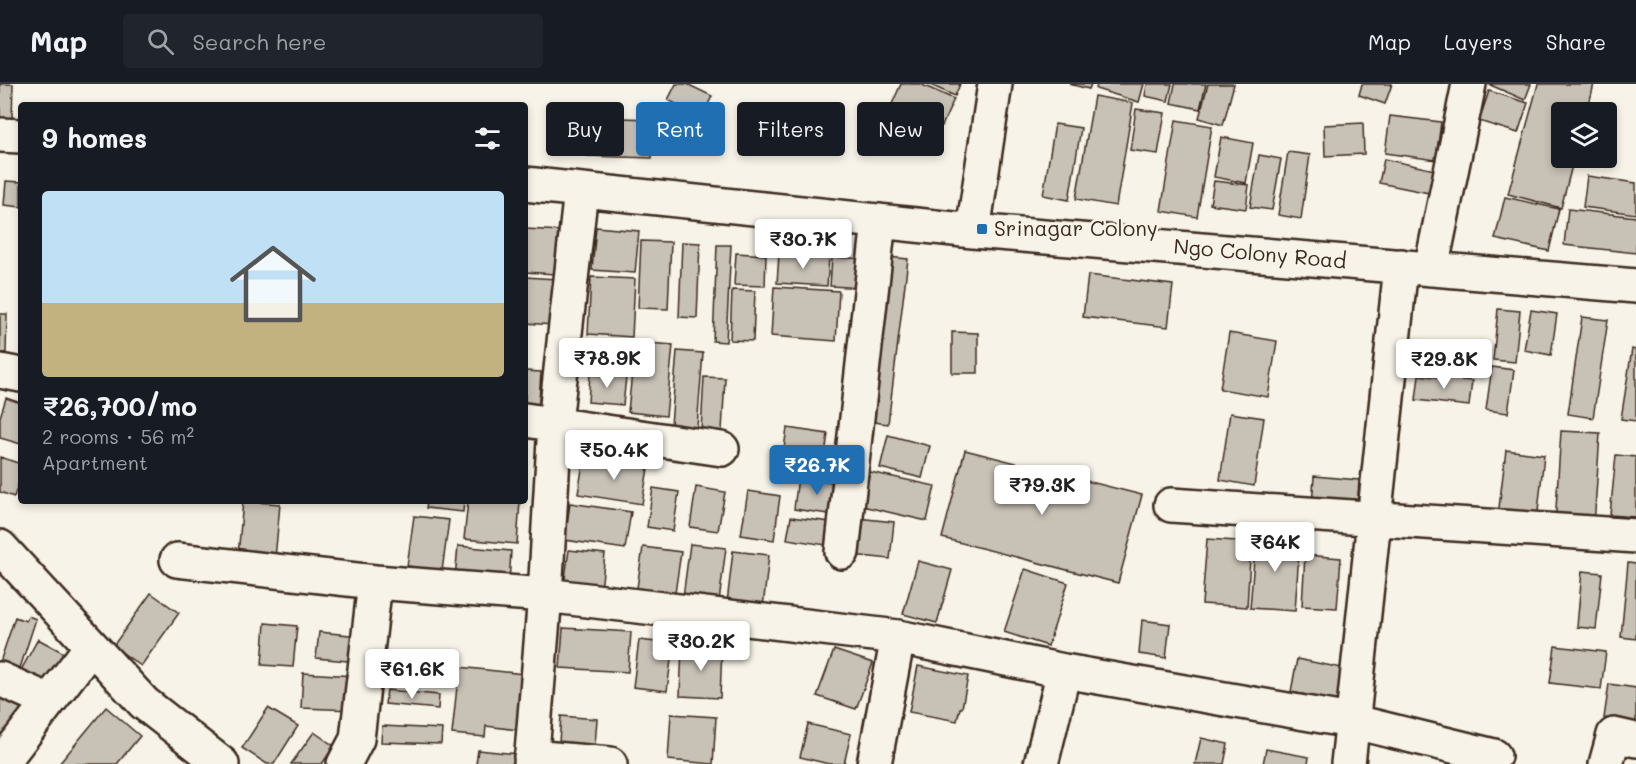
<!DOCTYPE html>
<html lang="en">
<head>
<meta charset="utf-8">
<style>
	body { margin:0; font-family:Mali,sans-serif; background:#20242c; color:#f1f3f6; height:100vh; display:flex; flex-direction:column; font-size:22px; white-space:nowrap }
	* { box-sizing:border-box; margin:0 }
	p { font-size:20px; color:#9ea1a6 }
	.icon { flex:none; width:33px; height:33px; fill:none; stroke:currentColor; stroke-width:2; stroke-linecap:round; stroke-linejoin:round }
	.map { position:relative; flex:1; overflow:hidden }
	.details { position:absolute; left:18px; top:18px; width:510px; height:402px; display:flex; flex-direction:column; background:#171b24; border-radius:6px; box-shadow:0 3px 9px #0003 }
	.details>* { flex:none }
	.hud { position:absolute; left:546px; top:18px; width:570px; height:54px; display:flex; gap:12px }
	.fabs { position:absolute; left:1551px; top:18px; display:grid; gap:12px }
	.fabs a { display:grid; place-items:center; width:66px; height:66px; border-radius:6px; background:#171b24; box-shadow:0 3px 9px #0003; font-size:30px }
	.price { position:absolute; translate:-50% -51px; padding:0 14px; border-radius:6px; background:#fff; color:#222; font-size:20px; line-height:39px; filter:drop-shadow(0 2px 3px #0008) }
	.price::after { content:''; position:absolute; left:50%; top:36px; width:18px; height:14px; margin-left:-9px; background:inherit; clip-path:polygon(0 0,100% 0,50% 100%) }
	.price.selected { background:#1f6fb2; color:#fff }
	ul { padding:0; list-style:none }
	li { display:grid; align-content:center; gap:12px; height:318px; padding:0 24px }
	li+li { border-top:2px solid #363941 }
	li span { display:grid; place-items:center; height:186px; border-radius:6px; color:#555 }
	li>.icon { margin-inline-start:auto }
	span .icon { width:108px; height:108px; fill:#fffc; stroke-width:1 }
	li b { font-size:26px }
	h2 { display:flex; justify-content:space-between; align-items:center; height:72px; padding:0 24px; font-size:26px }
	.pill { padding:0 21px; border-radius:6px; background:#171b24; box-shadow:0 3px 9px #0003; font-size:21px; line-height:54px }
	.pill.selected { background:#1f6fb2; color:#fff }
	header { display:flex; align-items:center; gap:36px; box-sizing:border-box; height:84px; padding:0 30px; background:#171b24; border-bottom:2px solid #363941 }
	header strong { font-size:28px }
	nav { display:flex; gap:33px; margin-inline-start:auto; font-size:21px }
	.search { width:420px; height:54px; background:#20242c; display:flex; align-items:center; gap:15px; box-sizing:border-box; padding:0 21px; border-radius:6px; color:#9ea1a6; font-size:22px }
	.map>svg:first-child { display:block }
	.building { fill:#c8c1b6; stroke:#3b2a1e; stroke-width:1.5 }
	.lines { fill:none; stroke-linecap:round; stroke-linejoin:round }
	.minor-casing { stroke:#3b2a1e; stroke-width:38 }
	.minor { stroke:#f7f3e8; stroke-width:33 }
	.poi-dot { fill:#1f6fb2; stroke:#f7f3e8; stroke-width:2 }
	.labels { text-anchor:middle; stroke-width:5; stroke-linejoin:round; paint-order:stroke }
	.poi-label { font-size:21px; fill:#3b2a1e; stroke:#f7f3e8; text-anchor:start }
	.street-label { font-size:21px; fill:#3b2a1e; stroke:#f7f3e8 }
</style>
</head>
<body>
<header>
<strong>Map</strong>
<div class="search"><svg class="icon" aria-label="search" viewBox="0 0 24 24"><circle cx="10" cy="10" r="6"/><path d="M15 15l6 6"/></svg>Search here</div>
<nav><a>Map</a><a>Layers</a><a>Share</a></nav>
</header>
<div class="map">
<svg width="1636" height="680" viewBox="0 0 1636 680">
	<rect width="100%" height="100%" fill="#f7f3e8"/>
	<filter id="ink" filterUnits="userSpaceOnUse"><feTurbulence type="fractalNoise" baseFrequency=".0167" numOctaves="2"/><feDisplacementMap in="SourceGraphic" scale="12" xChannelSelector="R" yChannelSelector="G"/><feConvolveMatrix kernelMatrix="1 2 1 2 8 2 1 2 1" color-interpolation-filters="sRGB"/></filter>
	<g filter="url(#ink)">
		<path class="building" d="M0,0H13L12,35H0Z
			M676,0H687L712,12L702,33L668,16Z
			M901,0H920L954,15L942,42L892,20Z
			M928,0H960L955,12Z
			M1069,0H1091L1089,5Z
			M1097,0H1144L1139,18L1096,5Z
			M1147,0H1172L1168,17L1145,12Z
			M1175,0H1206L1200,25L1171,19Z
			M1208,0H1234L1223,41L1199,34Z
			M1362,0H1392L1385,20L1359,11Z
			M1488,0H1531L1525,16Z
			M1538,0H1594L1587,28H1562V74H1574L1561,124L1508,110Z
			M1489,7L1528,19L1518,49L1479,37Z
			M1094,12L1133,19L1116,122L1076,115Z
			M1136,25L1165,29L1158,70L1130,66Z
			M1390,32L1441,38L1436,76L1385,69Z
			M588,33L653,35L652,74L587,72Z
			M1176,36L1212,42L1197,133L1161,127Z
			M1363,39L1364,70L1325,72L1324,41Z
			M1055,40L1081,44L1069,116L1043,111Z
			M1221,53L1253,59L1246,99L1214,93Z
			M1288,68L1310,71L1301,135L1278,131Z
			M1259,71L1281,75L1272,126L1250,123Z
			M1384,75L1444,88L1439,111L1379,99Z
			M1587,92L1636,99V130L1583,123Z
			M6,97L21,98V123L4,121Z
			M1214,97L1249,101L1246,125L1210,120Z
			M1505,113L1559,125L1549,167L1495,155Z
			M1568,125L1636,133V169L1564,161Z
			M596,143L639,147L635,189L592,186Z
			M525,145L562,147L561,174H555V190L525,188Z
			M641,157L671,158L668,225L638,224Z
			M682,158L700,159L697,234L679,233Z
			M717,161H731L726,258L713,257Z
			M736,169L766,171L765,202L734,201Z
			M779,170L829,173L827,202L777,199Z
			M832,173L866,175L864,204L830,202Z
			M888,173L908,175L888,340L867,337Z
			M1088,191L1173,201L1168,243L1083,233Z
			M525,193L556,195L554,241L525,239Z
			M591,193L635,195L632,253L588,250Z
			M774,203L839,207L836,257L771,252Z
			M732,206L755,207L753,257L730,256Z
			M1498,225L1520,227L1515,278L1493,276Z
			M1531,226L1557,230L1551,271L1524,266Z
			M0,230H7L6,269H0Z
			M1582,233L1608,236L1593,334L1568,330Z
			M952,248L978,249V289H952Z
			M1229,249L1277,257L1268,313L1220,305Z
			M635,258L673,261L666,332L628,328Z
			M586,262L621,265L619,286L584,283Z
			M1632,265L1636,266V337L1621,335Z
			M677,267L703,269L697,343L671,341Z
			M1492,283L1514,286L1508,329L1486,326Z
			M525,287L541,288L538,332L525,331Z
			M590,290L626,293L623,321L588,318Z
			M1419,291L1472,297L1469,322L1416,316Z
			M704,293L725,294L722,347L701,345Z
			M6,314L21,319V360L0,354V333Z
			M1230,329L1264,334L1254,402L1220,396Z
			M787,344L828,350L823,384L782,378Z
			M1561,347L1600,349L1594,442L1555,440Z
			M888,351L930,362L922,394L880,384Z
			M965,366L1142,411L1118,499L942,454Z
			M1506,366L1544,371L1537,437L1498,432Z
			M1616,371L1636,373V433L1610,431Z
			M0,373L21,380V392L14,413L0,408Z
			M603,374L648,384L642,420L578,410L583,379L602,382Z
			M870,388L935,402L927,437L862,422Z
			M1314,392L1359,396L1357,426L1312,422Z
			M798,393L840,399L835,431L794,425Z
			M696,403L725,408L718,447L690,443Z
			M653,404L679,408L673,447L647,443Z
			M748,407L780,412L774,456L741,451Z
			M243,417L280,420L275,475L238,472Z
			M427,417H464L463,428L426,424Z
			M468,417H520L517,460L464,455Z
			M570,419L631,428L625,465L565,456Z
			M414,432L449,436L442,487L407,482Z
			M791,433L830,438L826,461L787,455Z
			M857,434L894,438L890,475L852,471Z
			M1256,451L1300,454L1295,527L1250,524Z
			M1207,455L1251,458L1247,523L1202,520Z
			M690,460L726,464L719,517L683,513Z
			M458,462L511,467L509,499L455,494Z
			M643,463L681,468L675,509L637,504Z
			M569,466L605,470L601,506L564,501Z
			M733,467L769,471L763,523L727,519Z
			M1305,471L1341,474L1337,524L1302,522Z
			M918,477L952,486L937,539L903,530Z
			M1628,479L1636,480V555L1621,553Z
			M1025,485L1068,499L1048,562L1004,548Z
			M1582,487L1602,489L1596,545L1577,543Z
			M151,509L179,529L141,582L113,562Z
			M28,532L36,535L20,584L0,578L15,533L26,537Z
			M1142,536L1170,540L1166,574L1139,570Z
			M265,539L297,542L293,583L262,581Z
			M563,544L631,548L628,588L560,584Z
			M319,548L360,552L358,578L316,574Z
			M38,555L64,569L46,602L20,588Z
			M639,556L673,560L667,607L633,603Z
			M682,562L722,563L720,614L680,612Z
			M1555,562L1606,568L1601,605L1550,599Z
			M834,566L873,579L856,625L817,612Z
			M394,570L424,572L421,599L392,597Z
			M1297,575L1347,585L1341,618L1291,608Z
			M918,582L968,592L962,624H960L957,637L909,628Z
			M459,583L524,590L518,646L486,642L485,653L452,650Z
			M303,589L355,592L354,626L301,624Z
			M1609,600L1636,604V638L1604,634Z
			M0,606L28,620L0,662Z
			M387,606L439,611L438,625L385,620Z
			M106,623L140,652L117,680H59Z
			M268,624L298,642L274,680H267L242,664Z
			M671,630L716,633L713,680L668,676Z
			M561,632L597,635L594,674L558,671Z
			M808,640L851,650L844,680H829L800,673Z
			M382,642L442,645L441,660L381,658Z
			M314,648L334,662L322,680H291Z
			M1201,654L1228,660L1224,680H1195Z
			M1266,665L1309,673L1308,680H1263Z
			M478,666L517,670L516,680H476Z"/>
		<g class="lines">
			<defs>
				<path id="minor" d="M0,51L21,52
					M525,100L973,147L1636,202
					M973,147L995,0
					M1431,185L1469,0
					M0,287L21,291
					M525,336L722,365
					M1171,421L1636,452
					M0,463L144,619L222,680
					M842,468L879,137
					M177,476L375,498L545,511L898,553L1064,587L1351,637L1494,672
					M0,595L49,617
					M531,673L610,680
					M1,680L91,563
					M344,680L357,655L375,498
					M531,680L545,511L555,339L581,106
					M874,680L898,553
					M1041,680L1064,587
					M1348,680L1401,182
					M1606,680L1614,651L1636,656"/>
			</defs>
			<use href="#minor" class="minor-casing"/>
			<use href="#minor" class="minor"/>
		</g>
	</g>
	<rect class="poi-dot" x="976" y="139" width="12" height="12" rx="3"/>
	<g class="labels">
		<g class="poi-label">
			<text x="994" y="152">Srinagar Colony</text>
		</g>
		<g class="street-label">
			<text transform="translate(1260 170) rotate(5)" y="7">Ngo Colony Road</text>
		</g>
	</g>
</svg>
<div class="fabs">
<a><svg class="icon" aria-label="layers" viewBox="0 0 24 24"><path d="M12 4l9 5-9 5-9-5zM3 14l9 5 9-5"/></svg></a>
</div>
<b class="price" style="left:803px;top:186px">₹30.7K</b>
<b class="price" style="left:607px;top:305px">₹78.9K</b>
<b class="price" style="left:1444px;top:306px">₹29.8K</b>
<b class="price" style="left:614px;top:397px">₹50.4K</b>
<b class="price selected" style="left:817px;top:412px">₹26.7K</b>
<b class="price" style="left:1042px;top:432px">₹79.3K</b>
<b class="price" style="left:1275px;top:489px">₹64K</b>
<b class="price" style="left:701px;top:588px">₹30.2K</b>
<b class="price" style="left:412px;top:616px">₹61.6K</b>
<div class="hud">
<a class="pill">Buy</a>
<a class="pill selected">Rent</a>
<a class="pill">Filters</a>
<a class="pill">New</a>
</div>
<section class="details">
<h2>9 homes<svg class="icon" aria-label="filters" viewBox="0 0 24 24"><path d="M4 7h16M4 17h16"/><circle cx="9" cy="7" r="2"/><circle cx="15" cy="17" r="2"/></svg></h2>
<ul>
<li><span style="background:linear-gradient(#bfe0f5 60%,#c2b280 0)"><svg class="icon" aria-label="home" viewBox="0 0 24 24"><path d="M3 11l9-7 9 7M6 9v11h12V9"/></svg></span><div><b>₹26,700/mo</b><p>2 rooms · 56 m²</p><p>Apartment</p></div></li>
</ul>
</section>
</div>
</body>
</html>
